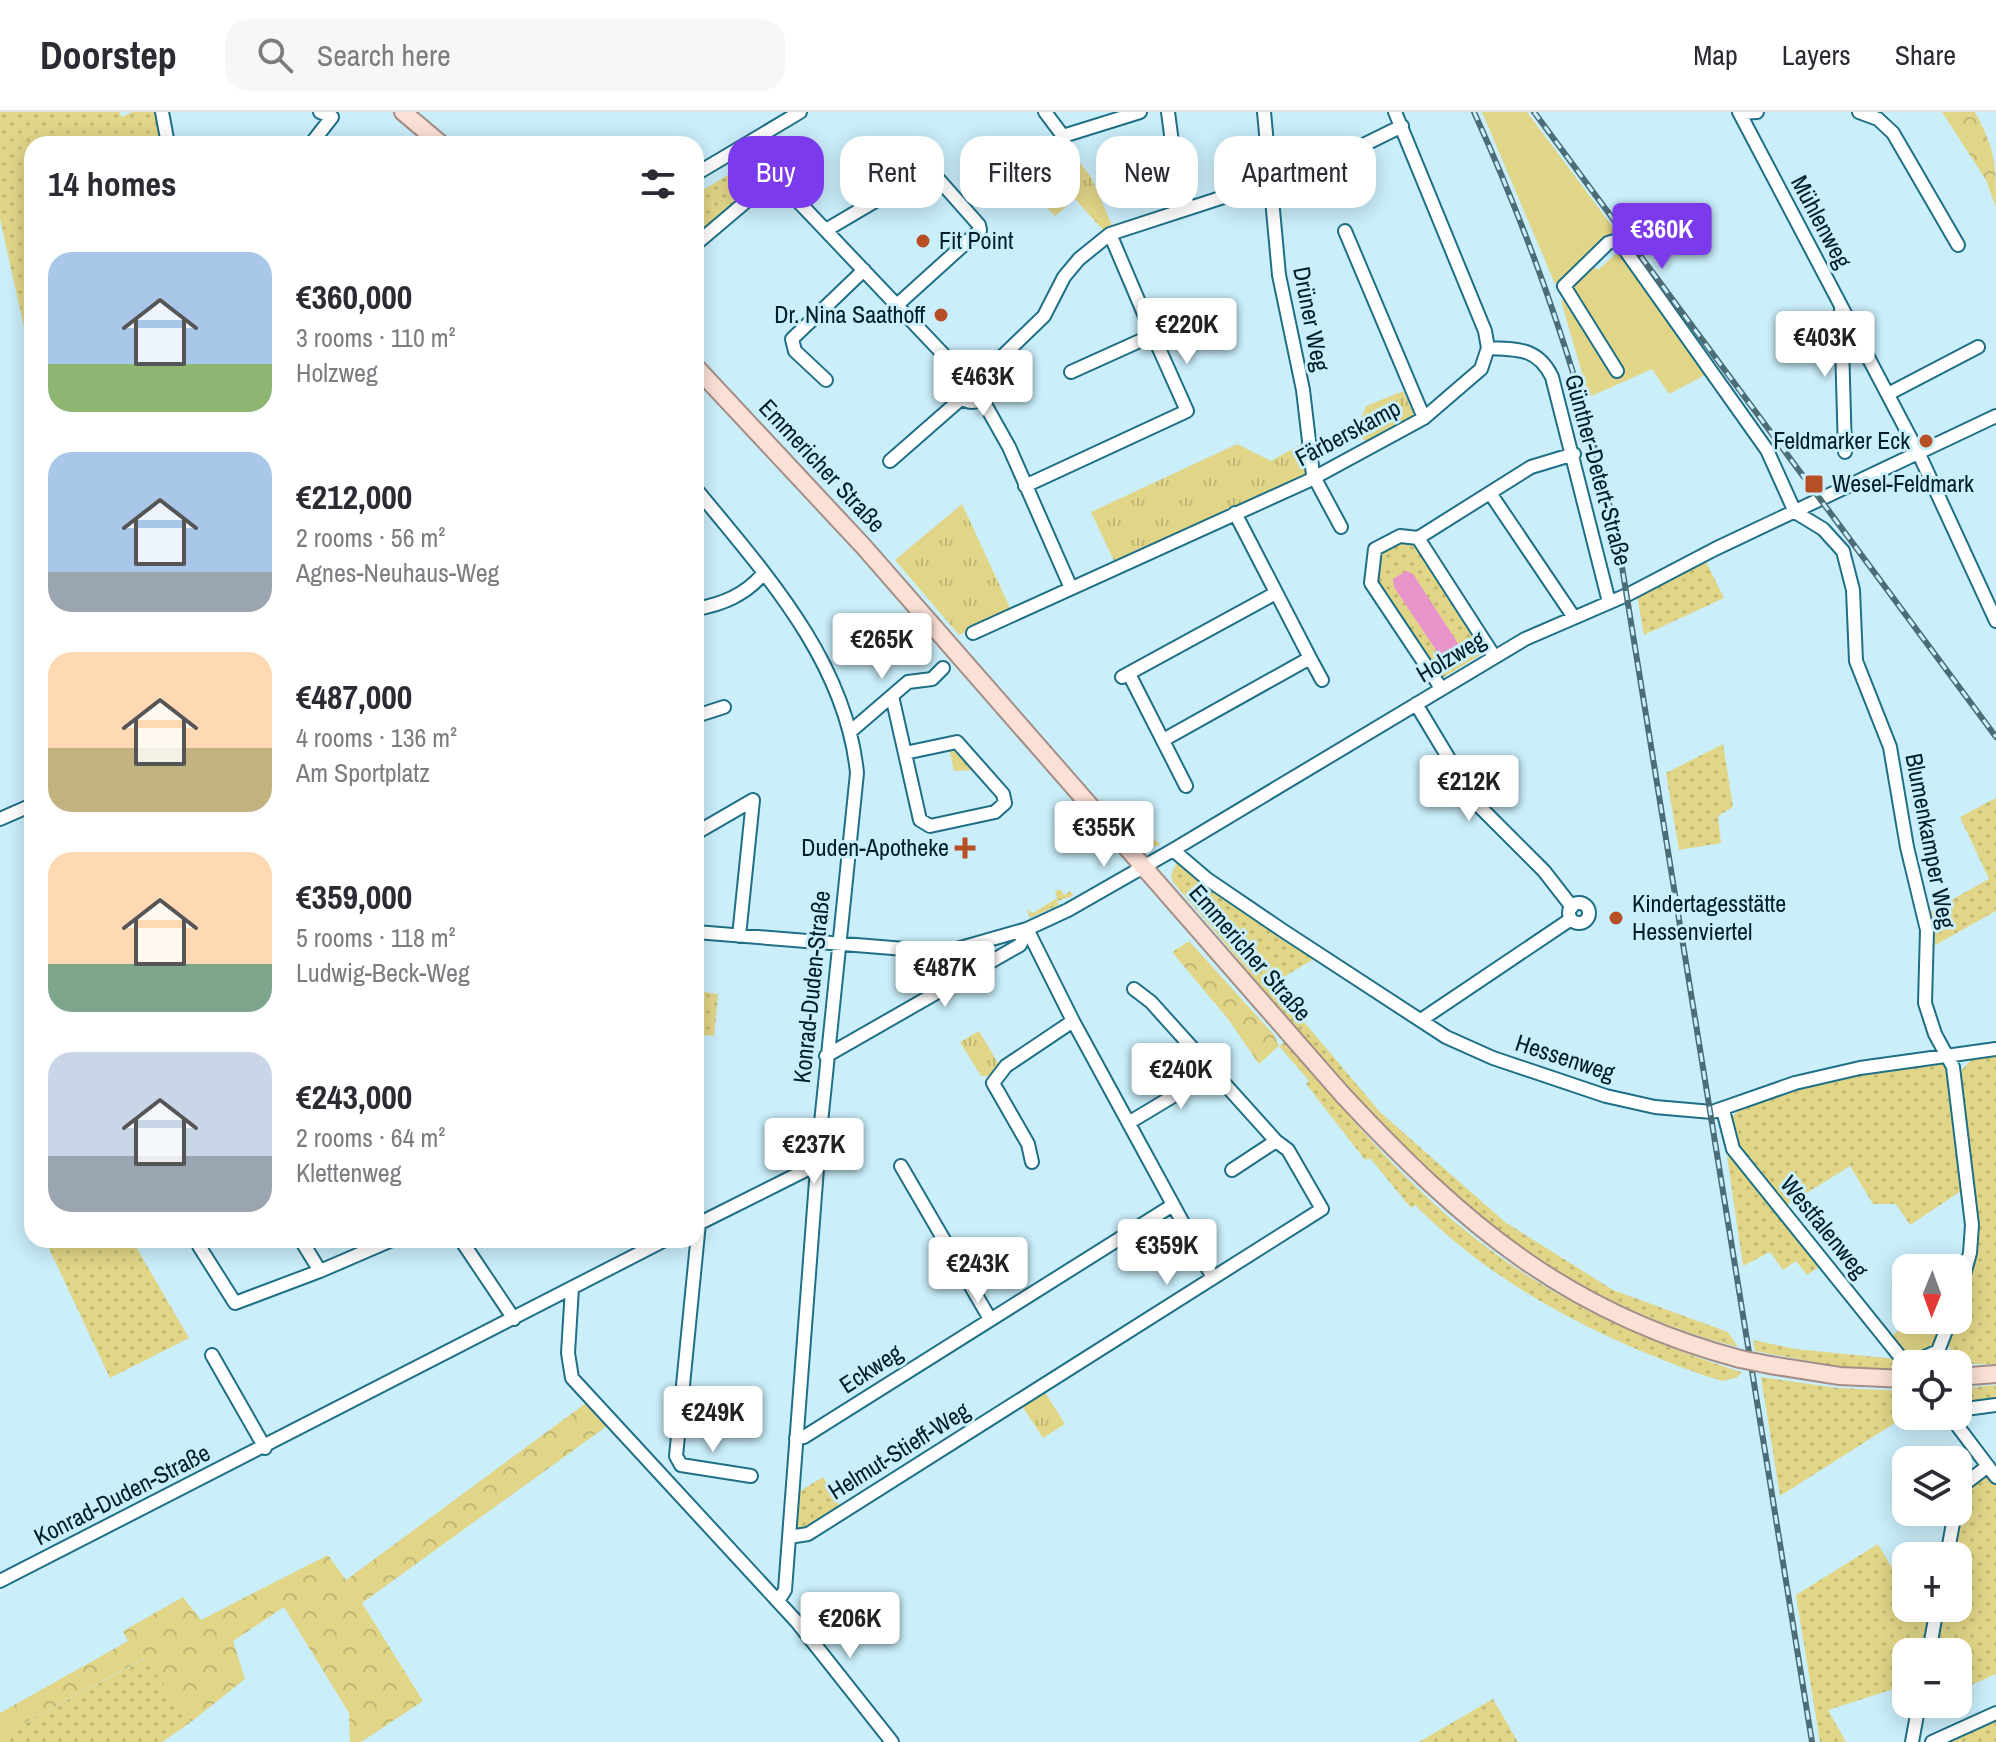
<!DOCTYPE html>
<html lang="en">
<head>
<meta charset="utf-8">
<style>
	body { margin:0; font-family:"Archivo Narrow",sans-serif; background:#f7f7f7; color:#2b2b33; height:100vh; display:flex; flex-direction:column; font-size:30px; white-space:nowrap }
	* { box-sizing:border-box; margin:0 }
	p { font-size:26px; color:#7c7c81 }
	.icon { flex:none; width:44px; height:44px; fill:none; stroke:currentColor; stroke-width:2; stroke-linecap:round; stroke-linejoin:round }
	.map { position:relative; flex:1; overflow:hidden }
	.side { position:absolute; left:24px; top:24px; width:680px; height:1112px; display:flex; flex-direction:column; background:#fff; border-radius:24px; box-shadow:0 4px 20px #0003 }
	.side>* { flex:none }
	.top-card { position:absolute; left:728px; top:24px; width:760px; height:72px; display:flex; gap:16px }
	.needle { width:52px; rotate:181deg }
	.buttons { position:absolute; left:1892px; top:1142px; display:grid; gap:16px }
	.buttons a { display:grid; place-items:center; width:80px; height:80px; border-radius:16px; background:#fff; box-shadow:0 4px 20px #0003; font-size:40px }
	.price { position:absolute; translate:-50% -68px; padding:0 18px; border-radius:8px; background:#fff; color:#222; font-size:26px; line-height:52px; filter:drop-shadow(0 2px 4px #0008) }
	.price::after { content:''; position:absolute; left:50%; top:48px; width:24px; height:18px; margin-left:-12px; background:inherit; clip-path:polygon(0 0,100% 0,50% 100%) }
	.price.current { background:#7c3aed; color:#fff }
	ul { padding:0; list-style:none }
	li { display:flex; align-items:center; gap:24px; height:200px; padding:0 24px }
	li span { display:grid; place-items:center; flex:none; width:224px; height:160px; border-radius:24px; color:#555 }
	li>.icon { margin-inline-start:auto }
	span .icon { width:96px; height:96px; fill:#fffc; stroke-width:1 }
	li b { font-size:34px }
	h2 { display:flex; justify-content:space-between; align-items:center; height:96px; padding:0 24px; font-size:34px }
	.chip { padding:0 28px; border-radius:24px; background:#fff; box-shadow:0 4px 20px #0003; font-size:28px; line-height:72px }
	.chip.current { background:#7c3aed; color:#fff }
	header { display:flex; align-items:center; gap:48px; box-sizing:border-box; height:112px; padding:0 40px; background:#fff; border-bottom:2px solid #e1e1e2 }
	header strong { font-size:38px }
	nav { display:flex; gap:44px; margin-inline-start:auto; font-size:28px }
	.search { width:560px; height:72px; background:#f7f7f7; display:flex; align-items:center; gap:20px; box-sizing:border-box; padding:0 28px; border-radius:24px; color:#7c7c81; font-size:30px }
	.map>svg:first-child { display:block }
	.grass { fill:url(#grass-dots) }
	.forest { fill:url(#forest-crowns) }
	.park { fill:url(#park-tufts) }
	.garden { fill:#e1d688 }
	.water { fill:#e894ca }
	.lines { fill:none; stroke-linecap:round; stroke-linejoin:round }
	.minor-casing { stroke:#1f6f86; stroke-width:16 }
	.major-casing { stroke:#a28e87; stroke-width:20 }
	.minor { stroke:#fff; stroke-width:12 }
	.major { stroke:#fbe0d6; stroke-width:16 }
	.rail-casing { stroke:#4c6c76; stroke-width:6 }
	.rail { stroke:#caeefa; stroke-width:3; stroke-dasharray:9; stroke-linecap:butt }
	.major-bridge-casing { stroke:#a28e87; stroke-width:20; stroke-linecap:butt }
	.major-bridge { stroke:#fbe0d6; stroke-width:16 }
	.poi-dot { fill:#b64f25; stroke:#caeefa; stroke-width:3 }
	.labels { text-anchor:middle; stroke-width:6; stroke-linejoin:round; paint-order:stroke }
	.street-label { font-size:24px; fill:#001e27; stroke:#caeefa }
	.poi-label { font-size:24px; fill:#001e27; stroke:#caeefa; text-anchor:start }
</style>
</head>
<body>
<header>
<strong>Doorstep</strong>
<div class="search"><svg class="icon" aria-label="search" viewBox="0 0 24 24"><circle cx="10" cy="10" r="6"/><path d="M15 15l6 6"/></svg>Search here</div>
<nav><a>Map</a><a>Layers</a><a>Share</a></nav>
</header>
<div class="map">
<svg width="1996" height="1630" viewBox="0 0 1996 1630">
	<defs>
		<pattern id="grass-dots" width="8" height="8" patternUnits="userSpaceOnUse" patternTransform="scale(2)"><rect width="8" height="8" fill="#e1d688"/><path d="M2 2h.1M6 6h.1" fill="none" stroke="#bfb775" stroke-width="1.8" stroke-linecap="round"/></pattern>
		<pattern id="forest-crowns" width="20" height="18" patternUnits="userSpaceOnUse" patternTransform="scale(2)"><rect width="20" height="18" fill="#e1d688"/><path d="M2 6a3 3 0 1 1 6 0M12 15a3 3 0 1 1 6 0" fill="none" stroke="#bfb775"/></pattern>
		<pattern id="park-tufts" width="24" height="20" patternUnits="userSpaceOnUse" patternTransform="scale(2)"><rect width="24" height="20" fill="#e1d688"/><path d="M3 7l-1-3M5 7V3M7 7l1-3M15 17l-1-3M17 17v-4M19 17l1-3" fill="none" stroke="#bfb775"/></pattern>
	</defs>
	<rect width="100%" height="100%" fill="#caeefa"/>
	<path class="grass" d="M0,0H119L122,5L132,0H158L165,32H32V251L0,107Z
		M748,51L759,64L754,74L696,123V82Z
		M1402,428L1415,432L1484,534L1482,542L1444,565L1438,563L1373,469L1378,439Z
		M1704,446L1724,486L1644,523L1637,483Z
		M1723,632L1733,695L1718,704L1721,731L1679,738L1666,661Z
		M1996,686V799L1930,836L1928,801L1989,767L1960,705Z
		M1100,687L1108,691L1161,733L1148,735L1132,725Z
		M1177,750L1202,772L1317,845L1272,872L1380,1000L1505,1110L1613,1178L1728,1220L1738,1235C1477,1169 1339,963 1173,770L1171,763Z
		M1060,777L1064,783L1071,779L1073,784L1057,789L1059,793L1030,806L1027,797L1033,801L1057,786L1055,780Z
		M696,879L718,882L714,924L705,923L701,928L696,925Z
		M1285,930C1343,997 1401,1068 1471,1123C1552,1188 1643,1229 1741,1260L1738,1265L1723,1269L1706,1264C1599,1226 1496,1175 1415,1093L1411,1096L1370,1046L1365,1048L1306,972L1309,969L1279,934Z
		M1996,943V1252H1923L1951,1237L1947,1233L1954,1208H1958L1973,1141L1959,961L1971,948Z
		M1945,948L1950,956L1964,1077L1910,1113L1896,1092H1873L1850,1054L1784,1095L1738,1037L1730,1010C1738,975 1909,953 1945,948Z
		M1731,1041L1822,1153L1807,1163L1796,1149L1783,1158L1770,1140L1743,1154L1727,1044Z
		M45,1128H132L189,1226L110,1266Z
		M1753,1228L1795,1237L1896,1247L1902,1257L1841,1255L1755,1239Z
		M1761,1265L1838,1276L1906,1279V1304L1780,1384Z
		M1996,1273V1288L1958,1292V1277Z
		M1984,1364L1996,1370V1562L1958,1579V1540H1933L1942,1496H1958V1444H1951L1963,1378Z
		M823,1365L841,1395L808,1417H799L795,1409L797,1381Z
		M1878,1432L1901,1471L1906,1469V1496H1934L1925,1540H1906V1573L1828,1598L1846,1630H1820L1796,1483Z
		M146,1546L191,1610L162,1630H0V1624Z
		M1493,1587L1518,1630H1419Z
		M1996,1607V1630H1946Z"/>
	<path class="forest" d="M1942,0H1975C1996,39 1996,51 1996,96L1986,68Z
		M1189,829L1274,923L1279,934L1259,952L1228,907L1172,840Z
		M586,1291L607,1314L362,1491L423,1589L361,1630H350L349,1601L284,1495L233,1529L245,1567L191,1610L145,1546L0,1624V1601L128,1529L123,1519L183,1485L201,1508L328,1443L346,1468Z"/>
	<path class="park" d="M1063,29L1091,65L1112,113L1103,118L1075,87L1055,104L1017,65Z
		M1403,279L1416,307L1366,330L1356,319L1366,294Z
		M1303,331L1306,367L1116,453L1091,400L1237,332L1271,349Z
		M962,392L1012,500L959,523L895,448Z
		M955,635L976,658L954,659L949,636Z
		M979,919L1000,954L992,964H981L960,930Z
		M1043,1277L1065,1312L1043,1326L1020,1291Z"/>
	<path class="garden" d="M1482,0H1527L1615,118L1555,172Z
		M1620,138L1709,261L1669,282L1652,257L1589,285L1561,189L1593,154L1598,158Z
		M1912,1208H1947L1937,1234L1908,1248L1890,1225Z"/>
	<path class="water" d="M1406,459L1413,462L1459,533L1453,545L1440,544L1394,475L1393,467Z"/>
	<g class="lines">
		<defs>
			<path id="minor" d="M162,0L168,32
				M1045,0L1063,24L1140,0
				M1168,0L1173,38L1188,95
				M1264,0L1279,163L1303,278L1313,363L1341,415
				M1739,0L1919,342L1996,509
				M1859,0L1878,7L1893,21L1958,133
				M1740,1L1757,0
				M753,28L775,65L963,263
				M311,32L332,5L320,0
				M696,62L800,0
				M826,118L926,59L932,60L979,113L980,118L897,193
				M1345,119L1424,306
				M696,132L775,65
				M1841,196L1845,340
				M1488,236C1518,237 1538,236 1552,265L1609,490
				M1617,259L1564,174L1608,131L1618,128L1767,338L1795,400L1823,417L1843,439L1853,478L1856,549L1890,635L1907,735L1927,818L1925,891L1935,922L1953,955L1972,1113L1970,1141L1958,1184
				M957 275a15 15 0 1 1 30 0a15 15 0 1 1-30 0Z
				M1071,260L1153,223L1110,122
				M983,263L1044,204L1064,165L1079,147L1110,122L1325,52L1402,14
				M826,268L795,239L792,227L864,158
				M1888,282L1978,235
				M982,287L1009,335L1071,476
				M890,349L962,286
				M1025,374L1187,299L1153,223
				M696,377C764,460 846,549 857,661L818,1040L804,1059L696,1113
				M1490,381L1573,504
				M1418,426L1494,544
				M696,497C723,492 745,483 763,462
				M973,521L1308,369L1424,306L1481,257L1488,236L1485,219L1395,0
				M1310,546L1322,568
				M1130,564L1186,674
				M1122,565L1276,481
				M1441,576L1371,471L1375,437L1400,424L1418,426L1531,355L1574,342
				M892,584L920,708L930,714L995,700L1005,691L1003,682L957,630L905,641
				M1416,592L1475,690L1544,759L1572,795
				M696,604L724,595
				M851,619L908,570L932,567L943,556
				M1165,627L1310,546L1235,401
				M0,707L32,693
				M696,721L753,688
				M1173,738L1207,767L1282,818L1446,925L1493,946L1606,984L1655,995L1712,1000L1795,971L1860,956L1996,937
				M1569 801a10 10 0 1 1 20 0a10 10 0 1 1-20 0Z
				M1027,817L1073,909L1213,1166
				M696,820L905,837H957L1027,817L1068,798L1173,738L1525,527L1629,482L1715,437L1996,304
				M739,824L753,688
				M960,868L970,834
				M1421,908L1571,807
				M826,944L1020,833L1027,817
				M1723,998L1733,1037L1906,1252
				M1130,1010L1215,959
				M1032,1050L1028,1032L993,971L1006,954L1073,909
				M901,1054L990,1207
				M1232,1058L1276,1029
				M699,1111L676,1344L681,1353L751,1364
				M461,1128L514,1207
				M199,1134L235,1191L320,1159L301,1128
				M320,1159L392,1128
				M572,1176L568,1241L572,1266L797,1510L892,1630
				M212,1243L265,1336
				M1909,1252L1938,1239L1950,1208
				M1958,1298L1996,1293
				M1950,1304L1996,1365
				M796,1326L804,1325L1173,1093
				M1958,1384L1962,1374L1988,1354
				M789,1425L808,1422L1322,1097L1288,1038L1276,1029L1151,890L1134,877
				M1947,1444L1955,1400
				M0,1469L665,1128
				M778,1489L785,1478L818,1043
				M1929,1540L1937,1496
				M1912,1630L1919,1592
				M1932,1630L1996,1601"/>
			<path id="major" d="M403,0L441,32
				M696,255L864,435L1342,982C1462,1111 1566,1201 1740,1247
				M1770,1253L1840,1264L1906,1267
				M1958,1265L1996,1262"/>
		</defs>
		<use href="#minor" class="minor-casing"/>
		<use href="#major" class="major-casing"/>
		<use href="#minor" class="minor"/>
		<use href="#major" class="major"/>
		<defs>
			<path id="rail" d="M1474,0C1537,139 1585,282 1618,430L1812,1630
				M1534,0L1996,625"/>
		</defs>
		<use href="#rail" class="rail-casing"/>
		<use href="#rail" class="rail"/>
		<defs>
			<path id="major-bridge" d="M1740,1247L1770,1253"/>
		</defs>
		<use href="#major-bridge" class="major-bridge-casing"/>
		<use href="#major-bridge" class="major-bridge"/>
	</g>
	<g class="poi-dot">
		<circle cx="923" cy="129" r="8"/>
		<circle cx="941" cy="203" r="8"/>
		<circle cx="1926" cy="329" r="8"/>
		<rect x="1804" y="362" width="20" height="20" rx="4"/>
		<path d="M961 724h8v8h8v8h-8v8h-8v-8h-8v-8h8z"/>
		<circle cx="1616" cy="806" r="8"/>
	</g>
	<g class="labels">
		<g class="street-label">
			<text transform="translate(1821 110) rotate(62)" y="8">Mühlenweg</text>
			<text transform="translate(1311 207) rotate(79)" y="8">Drüner Weg</text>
			<text transform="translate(1348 321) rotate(-28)" y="8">Färberskamp</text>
			<text transform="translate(822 354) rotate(47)" y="8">Emmericher Straße</text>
			<text transform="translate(1598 358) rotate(75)" y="8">Günther-Detert-Straße</text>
			<text transform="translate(1451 545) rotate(-31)" y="8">Holzweg</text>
			<text transform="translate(1930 729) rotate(79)" y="8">Blumenkamper Weg</text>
			<text transform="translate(1250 841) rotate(49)" y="8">Emmericher Straße</text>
			<text transform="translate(812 875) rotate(-84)" y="8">Konrad-Duden-Straße</text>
			<text transform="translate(1565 946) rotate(18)" y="8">Hessenweg</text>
			<text transform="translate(1824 1115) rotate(51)" y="8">Westfalenweg</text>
			<text transform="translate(871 1257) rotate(-33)" y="8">Eckweg</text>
			<text transform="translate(899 1339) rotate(-32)" y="8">Helmut-Stieff-Weg</text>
			<text transform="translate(122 1383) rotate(-27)" y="8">Konrad-Duden-Straße</text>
		</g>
		<g class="poi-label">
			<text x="939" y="137">Fit Point</text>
			<text x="925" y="211" text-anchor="end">Dr. Nina Saathoff</text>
			<text x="1910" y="337" text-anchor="end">Feldmarker Eck</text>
			<text x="1832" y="380">Wesel-Feldmark</text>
			<text x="949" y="744" text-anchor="end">Duden-Apotheke</text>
			<text x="1632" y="800">Kindertagesstätte<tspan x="1632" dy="28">Hessenviertel</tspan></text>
		</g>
	</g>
</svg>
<div class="buttons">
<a><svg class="needle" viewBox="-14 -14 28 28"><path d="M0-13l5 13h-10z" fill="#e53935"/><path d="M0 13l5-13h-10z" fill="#7c7c81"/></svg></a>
<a><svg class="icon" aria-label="locate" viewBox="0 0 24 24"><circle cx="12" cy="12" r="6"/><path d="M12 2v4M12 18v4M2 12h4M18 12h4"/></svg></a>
<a><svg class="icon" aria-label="layers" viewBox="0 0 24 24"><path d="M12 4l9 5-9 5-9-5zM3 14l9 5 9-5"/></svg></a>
<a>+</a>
<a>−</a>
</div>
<b class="price current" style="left:1662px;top:159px">€360K</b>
<b class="price" style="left:1187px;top:254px">€220K</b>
<b class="price" style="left:1825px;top:267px">€403K</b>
<b class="price" style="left:983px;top:306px">€463K</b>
<b class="price" style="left:882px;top:569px">€265K</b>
<b class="price" style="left:1469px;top:711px">€212K</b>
<b class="price" style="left:1104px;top:757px">€355K</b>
<b class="price" style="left:945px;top:897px">€487K</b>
<b class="price" style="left:1181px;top:999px">€240K</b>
<b class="price" style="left:814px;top:1074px">€237K</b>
<b class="price" style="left:1167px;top:1175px">€359K</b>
<b class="price" style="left:978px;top:1193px">€243K</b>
<b class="price" style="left:713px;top:1342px">€249K</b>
<b class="price" style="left:850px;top:1548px">€206K</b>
<div class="top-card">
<a class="chip current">Buy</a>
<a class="chip">Rent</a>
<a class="chip">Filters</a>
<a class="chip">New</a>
<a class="chip">Apartment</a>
</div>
<section class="side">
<h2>14 homes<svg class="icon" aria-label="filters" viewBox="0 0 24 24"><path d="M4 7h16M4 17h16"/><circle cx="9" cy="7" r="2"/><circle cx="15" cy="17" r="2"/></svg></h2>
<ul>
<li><span style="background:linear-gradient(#a9c7e8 70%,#8fb573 0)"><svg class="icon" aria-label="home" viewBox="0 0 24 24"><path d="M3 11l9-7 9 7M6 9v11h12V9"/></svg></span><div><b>€360,000</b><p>3 rooms · 110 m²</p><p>Holzweg</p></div></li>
<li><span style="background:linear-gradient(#a9c7e8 75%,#9aa5b1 0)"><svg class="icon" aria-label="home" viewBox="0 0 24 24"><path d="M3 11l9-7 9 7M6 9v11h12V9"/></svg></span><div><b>€212,000</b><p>2 rooms · 56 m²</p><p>Agnes-Neuhaus-Weg</p></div></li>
<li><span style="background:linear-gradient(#ffd9b3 60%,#c2b280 0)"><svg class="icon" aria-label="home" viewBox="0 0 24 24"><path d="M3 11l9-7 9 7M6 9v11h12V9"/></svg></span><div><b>€487,000</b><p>4 rooms · 136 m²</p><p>Am Sportplatz</p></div></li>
<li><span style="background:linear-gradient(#ffd9b3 70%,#7fa58c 0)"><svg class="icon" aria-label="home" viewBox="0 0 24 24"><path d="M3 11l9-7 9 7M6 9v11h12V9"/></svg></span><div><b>€359,000</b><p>5 rooms · 118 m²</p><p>Ludwig-Beck-Weg</p></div></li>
<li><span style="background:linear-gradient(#c9d6e8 65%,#9aa5b1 0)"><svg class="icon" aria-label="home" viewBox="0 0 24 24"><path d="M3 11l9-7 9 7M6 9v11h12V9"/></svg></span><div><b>€243,000</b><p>2 rooms · 64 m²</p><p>Klettenweg</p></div></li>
</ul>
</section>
</div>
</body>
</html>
